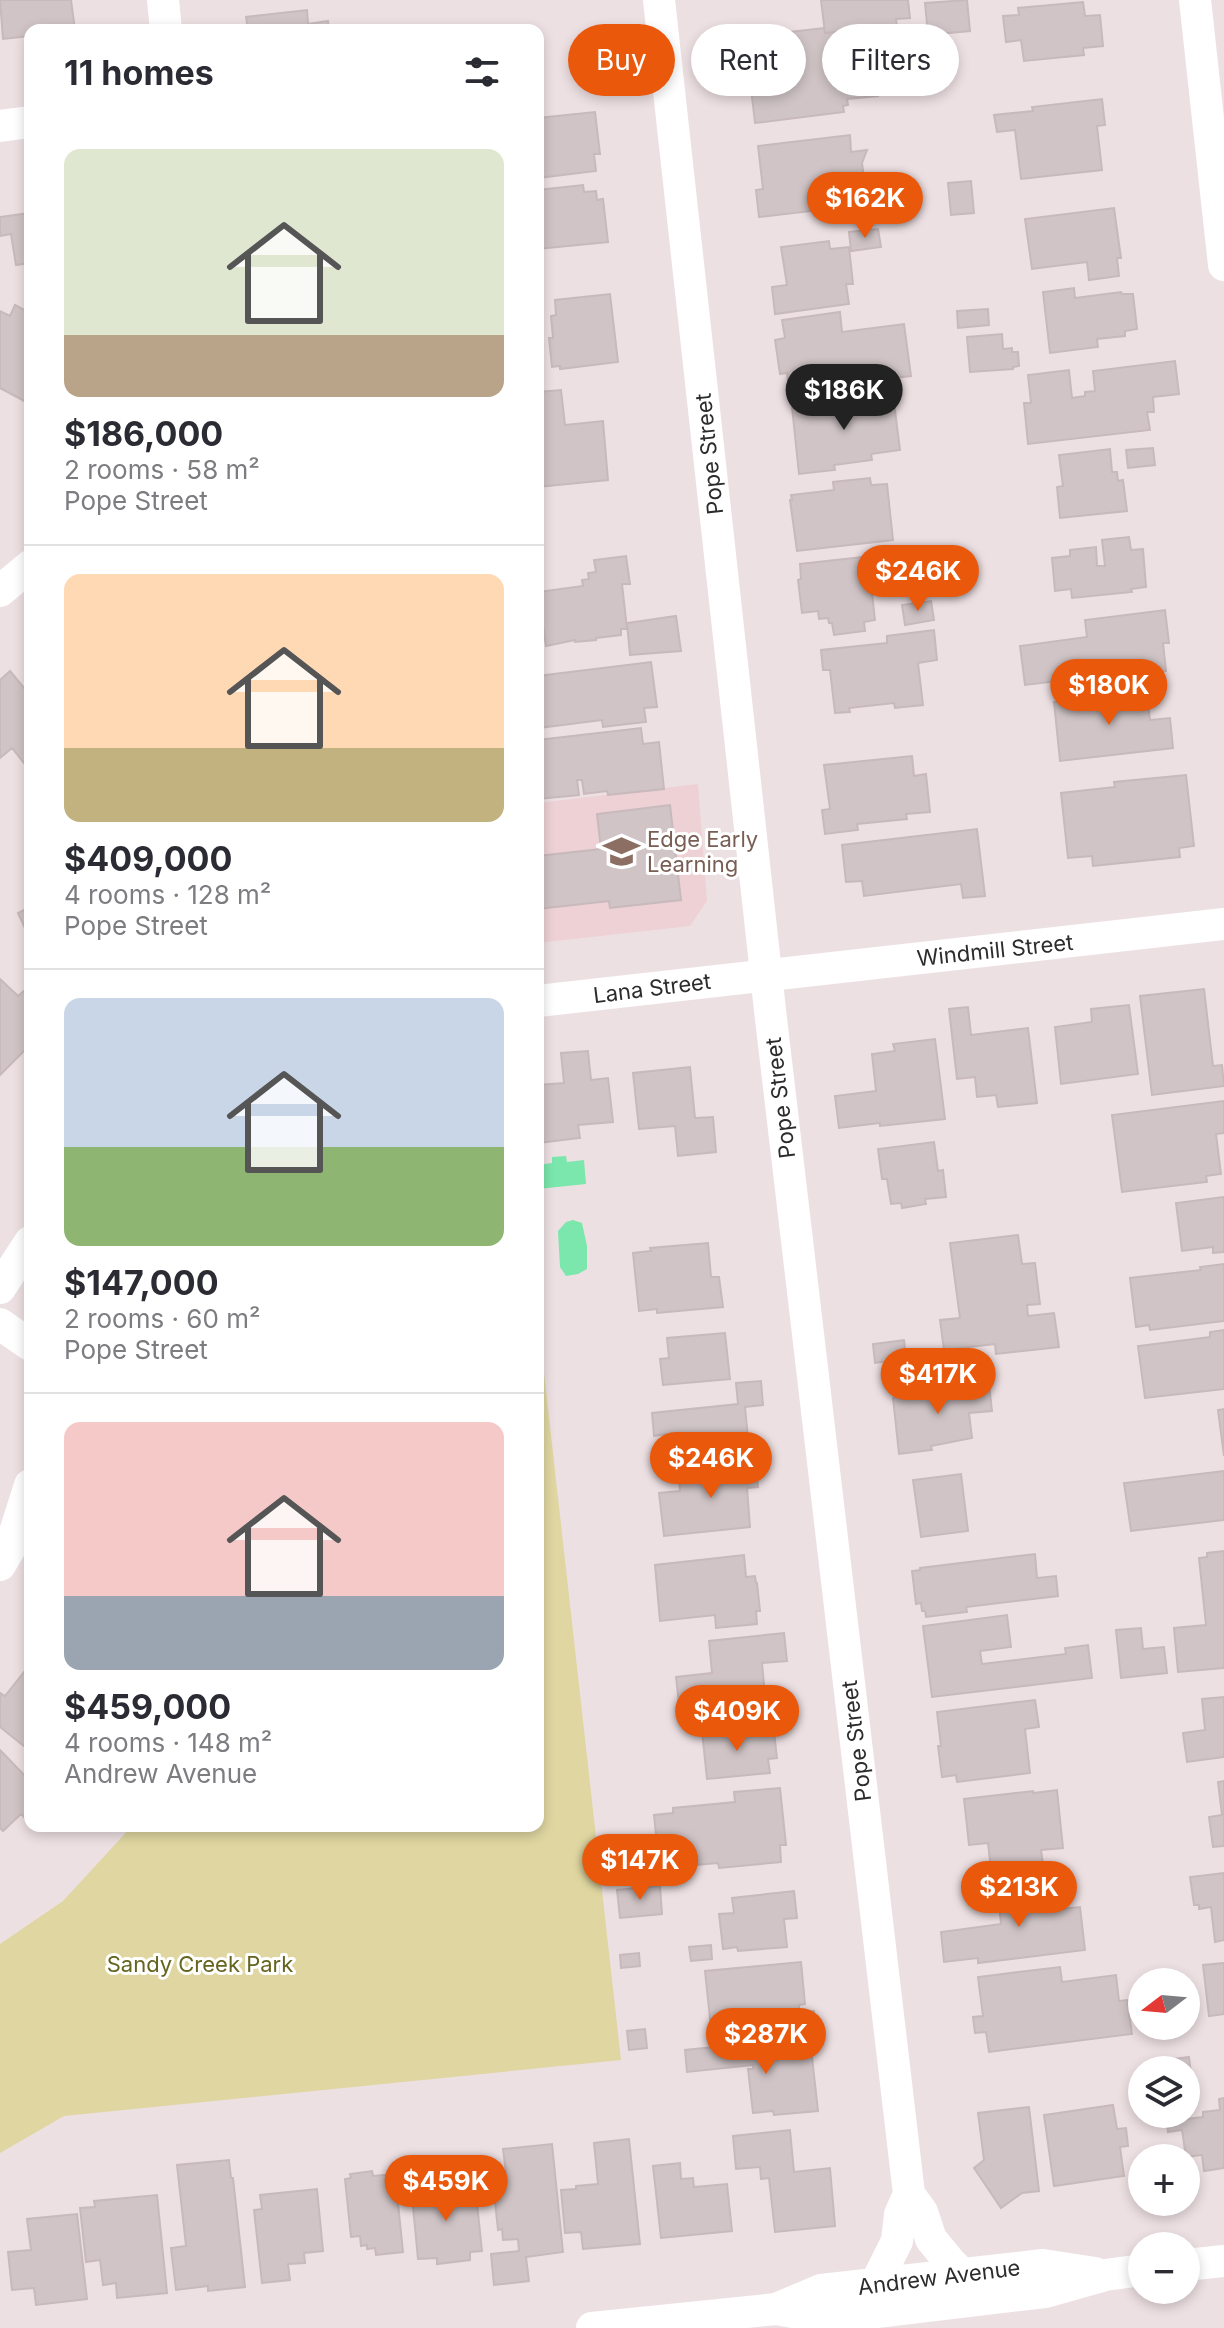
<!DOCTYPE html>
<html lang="en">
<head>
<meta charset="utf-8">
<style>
	body { margin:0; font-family:Inter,sans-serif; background:#f2f2f3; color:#2b2b33; height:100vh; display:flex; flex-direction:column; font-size:30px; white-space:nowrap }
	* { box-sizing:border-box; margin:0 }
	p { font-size:26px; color:#7c7c81 }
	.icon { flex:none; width:44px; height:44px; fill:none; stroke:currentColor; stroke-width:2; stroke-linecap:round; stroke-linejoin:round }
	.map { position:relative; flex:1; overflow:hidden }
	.details { position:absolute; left:24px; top:24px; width:520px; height:1808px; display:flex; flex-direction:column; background:#fff; border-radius:16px; box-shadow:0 4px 12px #0003 }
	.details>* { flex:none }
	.guide { position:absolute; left:568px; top:24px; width:536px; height:72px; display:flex; gap:16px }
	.needle { width:52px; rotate:254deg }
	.controls { position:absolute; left:1128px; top:1968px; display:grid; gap:16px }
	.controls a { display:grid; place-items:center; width:72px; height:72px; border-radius:50%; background:#fff; box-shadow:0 4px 12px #0003; font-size:40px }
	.price { position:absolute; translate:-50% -68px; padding:0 18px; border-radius:28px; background:#ea580c; color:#fff; font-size:26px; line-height:52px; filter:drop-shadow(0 2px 4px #0008) }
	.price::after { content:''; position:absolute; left:50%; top:48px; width:24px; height:18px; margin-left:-12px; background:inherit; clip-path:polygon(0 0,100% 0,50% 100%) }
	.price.current { background:#222; color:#fff }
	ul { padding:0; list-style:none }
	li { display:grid; align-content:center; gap:16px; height:424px; padding:0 40px }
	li+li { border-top:2px solid #e1e1e2 }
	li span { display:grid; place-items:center; height:248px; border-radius:16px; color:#555 }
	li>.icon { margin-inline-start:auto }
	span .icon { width:144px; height:144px; fill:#fffc; stroke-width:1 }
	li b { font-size:34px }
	h2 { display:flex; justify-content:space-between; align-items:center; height:96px; padding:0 40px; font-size:34px }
	.tag { padding:0 28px; border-radius:36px; background:#fff; box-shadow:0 4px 12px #0003; font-size:28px; line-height:72px }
	.tag.current { background:#ea580c; color:#fff }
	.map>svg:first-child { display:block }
	.education { fill:#edd1d5 }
	.green { fill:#dfd6a1 }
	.water { fill:#7be7ac }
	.building { fill:#d0c4c6; stroke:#c8b9bc; stroke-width:2 }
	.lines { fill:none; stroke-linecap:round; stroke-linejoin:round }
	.street { stroke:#fff; stroke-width:32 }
	.labels { text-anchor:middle; stroke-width:6; stroke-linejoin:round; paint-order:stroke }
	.street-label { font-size:22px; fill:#2c2c2c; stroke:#fff }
	.education-label { font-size:22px; fill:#785e54; stroke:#fff; text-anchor:start }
	.park-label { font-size:22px; fill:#666520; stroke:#fff }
</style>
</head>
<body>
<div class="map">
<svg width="1224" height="2328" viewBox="0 0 1224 2328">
	<rect width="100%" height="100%" fill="#ede0e3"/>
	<path class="education" d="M698,784L707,901L690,926L538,943V803Z"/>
	<path class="green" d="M538,1319L621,2060L64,2116L0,2153V1944L63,1901L132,1826H538Z"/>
	<path class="water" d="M566,1156L567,1162L584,1160L586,1184L538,1189V1165L552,1163V1157Z
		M573,1220L582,1223L587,1246V1269L578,1274L566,1276L560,1267L558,1231L566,1222Z"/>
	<path class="building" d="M0,0H71L75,30H30V36L3,39Z
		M821,0H908L910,18L896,19L897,27L877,29L878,39L845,43L844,31L825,33Z
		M967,0L970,31L928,35L925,3Z
		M1083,2L1085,16L1100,15L1103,46L1083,48L1084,55L1024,61L1021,40L1006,42L1003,16L1019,15L1018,8Z
		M307,10L308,24L328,21L329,30H248L246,17Z
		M824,28L825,33L841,31L843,45L872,42L878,96L847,99L848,105L843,106L844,112L755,123L745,37Z
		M1102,99L1105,125L1097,126L1102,170L1021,179L1015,130L997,132L994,115L1033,111L1032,107Z
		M595,112L600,154H594L596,171L538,178V118Z
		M850,135L851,152L867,150L862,163L867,202L836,205L837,208L759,217L756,190L763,189L758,146Z
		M971,181L974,213L951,215L948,183Z
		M583,185L584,192L596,191L597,200L603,199L608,242L538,249V190Z
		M1114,208L1121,258H1117L1119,276L1089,280L1087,262L1032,269L1025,219Z
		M30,213V263L16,265L11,234L0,236V217Z
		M878,229L881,247L851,251L849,232Z
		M829,241L830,249L849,247L853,284H846L849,304L775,314L772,287L787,285L781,247Z
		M1074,288L1075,298L1121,292L1122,294H1133L1137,329L1125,331V336L1097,339L1098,347L1050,353L1043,292Z
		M610,294L618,362L560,369V366L552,367L549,338H553L551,316L556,315L555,300Z
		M15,305L26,311L30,305V404L0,388V311L10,316Z
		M988,309L989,325L958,328L957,311Z
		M840,312L842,332L904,324L911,376L789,390L787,373L780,374L775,340L785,338L782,320Z
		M1002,334L1003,349L1012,348V352H1018L1019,366L1013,367V369L970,372L967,337Z
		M1175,361L1179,394L1153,397L1154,412H1147L1150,430L1028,444L1024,403H1031L1028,375L1069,370L1072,398L1085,396V392L1095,391L1093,371Z
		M561,390L565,425L603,421L608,480L538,487V392Z
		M893,395L900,450L871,454L872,460L834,465L835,470L799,474L792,407Z
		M1153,448L1155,465L1128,468L1126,450Z
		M1110,449L1112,472H1117L1118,481L1123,480L1127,511L1060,518L1057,487L1063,486L1059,455Z
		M870,478L871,485L887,484L893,540L797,551L790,500H792L791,495L834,490L833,482Z
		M1129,537L1131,550L1143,549L1146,587L1131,589L1132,592L1072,598L1071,589L1055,591L1052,558L1070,556V550L1096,547L1097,566H1105L1102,540Z
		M880,555L883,583L871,584L875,620L864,622L865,631L834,635L832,623H829L828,618L819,619L818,611L802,613L798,580L801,579L800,564Z
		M626,556L630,584H622L627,629H621V635L596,638V640L575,642V640L546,646L538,592L583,586L582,580L589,579L588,573L596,572L594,560Z
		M931,601L934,620L905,625L902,605Z
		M1165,610L1169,643H1163L1166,671L1118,676L1117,664L1097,667L1098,671L1074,674V679L1025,685L1020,646L1087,637L1085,620Z
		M676,616L681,651L630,655L627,623Z
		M934,630L937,660L918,663L923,705L895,708L894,703L849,708L850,712L835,713L830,670H823L821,650L887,643V636Z
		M651,662L657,707L644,708L646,722L603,727L602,720L538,728V676Z
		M10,671L30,695V757L24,763L12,748L0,758V680Z
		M1134,693L1135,698L1147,696L1150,720L1170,718L1173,748L1060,761L1054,702Z
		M641,728L643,744L659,742L664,789L608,795L607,791L584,794L582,780H577L579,795L538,799V740Z
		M912,756L914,776L926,774L930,812L906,814L907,819L857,824L858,830L825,834L822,810L830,809L824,765Z
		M1186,775L1194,846L1179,848L1180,857L1093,866L1092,856L1068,858L1061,793L1115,787L1114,782Z
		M670,805L681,900L610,908L609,901L538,909V856L601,849L597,814Z
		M977,829L985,896L963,898L961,884L864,896L862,881L846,882L842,845Z
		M30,907V939L18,913Z
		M0,979L18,996L30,986V1045L0,1075Z
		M1204,989L1213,1066L1222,1065L1224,1086L1152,1095L1140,996Z
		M1129,1005L1138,1074L1061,1084L1055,1027L1092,1022L1091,1009Z
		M968,1007L971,1035L1028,1028L1037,1103L998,1107L996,1095L977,1097L975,1077L957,1079L949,1009Z
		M935,1039L945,1119L880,1126V1123L839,1128L835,1096L876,1091L872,1054L895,1051L893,1044Z
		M588,1051L591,1080L608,1078L613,1122L578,1125L580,1138L538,1143V1085L564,1083L561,1053Z
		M690,1067L695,1118L713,1117L716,1152L678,1156L675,1126L639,1129L633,1073Z
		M1224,1101V1133L1216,1134L1221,1174L1206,1176L1207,1182L1122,1192L1112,1115Z
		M934,1142L938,1171L943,1170L946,1197L925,1199L926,1204L902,1208L901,1203L891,1204L887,1179H882L878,1149Z
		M1224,1197V1252L1213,1253V1247L1182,1251L1176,1203Z
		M1018,1235L1022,1264L1035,1263L1040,1304L1027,1305L1028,1316L1054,1313L1059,1347L996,1354L995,1344L944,1350L940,1320L960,1318L950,1243Z
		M708,1243L711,1277H719L723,1307L657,1313V1309L639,1311L633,1253L651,1251L650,1248Z
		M1224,1264V1321L1150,1330L1149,1325L1136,1327L1130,1278L1201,1270L1200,1267Z
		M1224,1330V1389L1145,1398L1138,1346L1210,1337V1332Z
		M725,1333L730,1379L663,1385L660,1359L669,1358L667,1338Z
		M904,1340L906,1359L875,1363L873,1344Z
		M761,1381L763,1405L745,1407L749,1449L669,1458L666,1434L654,1436L652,1413L738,1404L736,1383Z
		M989,1384L992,1411L969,1413L972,1438L931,1446L932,1450L899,1454L893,1398L899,1397V1395Z
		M1224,1409V1456L1218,1410Z
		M755,1457L758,1487L747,1488L750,1527L664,1536L659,1493L680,1491L679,1479L720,1475L719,1461Z
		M1224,1471V1520L1131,1531L1124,1483Z
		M961,1474L968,1531L921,1537L913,1480Z
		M1224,1551V1668L1178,1672L1174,1628L1206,1625L1199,1558L1207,1557V1553Z
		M1035,1554L1037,1578L1056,1576L1058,1596L966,1607L967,1612L926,1617L925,1611H922L921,1603L916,1604L912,1571L920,1570V1568Z
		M744,1555L746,1577L755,1576L756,1583H757L760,1611H756L757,1624L716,1628L715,1615L660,1621L655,1565Z
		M1007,1615L1011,1647L980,1651L982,1664L1066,1654L1065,1648L1088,1645L1092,1678L932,1697L923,1626Z
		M1141,1628L1143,1649L1164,1647L1167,1673L1121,1678L1116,1630Z
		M784,1633L787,1661L762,1663L765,1695L679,1704L676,1677L712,1673L709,1641Z
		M28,1667L30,1669V1751L0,1727V1693L5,1696Z
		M1224,1697V1757L1187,1762L1183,1733L1205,1730L1202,1699Z
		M1035,1700L1039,1727L1025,1729L1030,1773L957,1782L956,1775L942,1777L938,1746H941L937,1712Z
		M742,1727L743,1735L774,1732L777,1758L768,1759L770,1773L707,1779L702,1731Z
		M0,1750L30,1781V1823L21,1814L3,1831L0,1828Z
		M1224,1781V1846L1213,1847L1209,1817L1222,1815L1218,1782Z
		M780,1788L786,1845H780L781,1862L719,1868L718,1863L673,1867L672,1863L659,1864L654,1815L673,1813V1808L735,1802L734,1792Z
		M1057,1790L1063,1848L1041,1850L1043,1864L991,1870L988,1843L969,1845L964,1799L1033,1791V1793Z
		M1224,1873V1940L1215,1942L1211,1907L1199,1909V1905H1194L1190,1877Z
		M1045,1881L1049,1910L1080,1907L1085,1950L978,1963V1958L944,1962L941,1932L1001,1924L997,1887Z
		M660,1886L662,1914L620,1918L617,1890Z
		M794,1891L797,1918L784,1919L787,1947L738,1951L737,1947L723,1949L719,1914L734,1913L732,1898Z
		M711,1945L712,1959L691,1961L689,1947Z
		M639,1953L640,1966L621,1968L620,1955Z
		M801,1962L805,2004L799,2005V2012L814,2011L817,2036L780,2039V2031L712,2038L705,1971Z
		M1224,1963V2014L1209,2016L1203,1965Z
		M1060,1967L1062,1982L1116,1975L1119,2001L1127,2000L1132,2034L989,2052L986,2032L975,2033L973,2017L983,2016L978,1977Z
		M645,2029L647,2048L629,2050L627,2031Z
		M753,2043L754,2054L811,2048L818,2111L774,2115L773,2111L753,2113L748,2069H753V2065L687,2072L685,2050Z
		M1189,2057L1194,2099L1186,2100V2070H1160L1159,2061Z
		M1224,2098V2168L1204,2171L1202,2155L1186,2157L1182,2130L1168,2132L1166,2114H1186V2119L1203,2117V2112L1220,2110L1219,2099Z
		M1113,2105L1117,2129L1126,2128L1128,2146L1120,2147L1124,2176L1054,2186L1044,2115Z
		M1029,2107L1039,2191L1022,2193L1001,2208L974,2168L984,2160L978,2113Z
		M790,2130L794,2172L830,2168L835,2226L775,2232L769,2178L761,2179L760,2167L736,2169L733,2136Z
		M629,2139L640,2244L583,2249L581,2232L565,2233L561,2190L576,2189V2186L598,2184L594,2143Z
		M552,2144L563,2252L526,2257L529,2281L494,2285L491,2254L519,2251L518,2239L503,2240L502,2229L498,2230L493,2183L507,2181L503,2149Z
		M229,2160L231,2178H233L245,2287L208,2291V2286L176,2290L171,2248L186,2246L177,2165Z
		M680,2163L681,2179L693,2178L694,2187L727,2184L732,2231L661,2238L653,2166Z
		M372,2171L373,2176L395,2174L403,2252L376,2255L375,2248L367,2249V2245L361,2246L360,2236L351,2237L345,2179L351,2178L350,2174Z
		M457,2182L458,2194H476L482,2251L470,2252V2260L437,2264V2258L418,2259L411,2186Z
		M317,2189L323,2251L304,2253L305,2263L288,2264L290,2280L262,2283L254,2210L262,2209L260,2195Z
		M157,2195L167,2293L117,2298L116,2283L103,2285L100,2260L86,2262L80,2208L95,2207L94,2201Z
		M77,2214L87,2299L36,2305L34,2288L12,2290L8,2252L31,2250L27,2219Z"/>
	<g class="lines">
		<path class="street" d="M163,0L166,30
			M659,0L771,1019L909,2194L922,2212L931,2239L950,2262L963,2275
			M1195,0L1224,265
			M0,126L30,122
			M0,591L30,566
			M538,1001L1224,924
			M0,1288L30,1242
			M0,1324L30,1345
			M0,1565L10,1548L30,1485
			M1186,2265L1224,2261
			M875,2285L897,2241L900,2214L909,2194
			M776,2309L821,2290L1043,2265L1095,2273
			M592,2328L776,2309L827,2318L1045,2292L1105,2275L1142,2270"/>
	</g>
	<defs>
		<symbol id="school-bare" viewBox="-9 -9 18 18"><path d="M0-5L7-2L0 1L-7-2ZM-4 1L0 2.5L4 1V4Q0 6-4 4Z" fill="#8d6e63" stroke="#fff" stroke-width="2.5" paint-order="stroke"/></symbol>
	</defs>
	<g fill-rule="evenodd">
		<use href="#school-bare" x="596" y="826" width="51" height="51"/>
	</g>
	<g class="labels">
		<g class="street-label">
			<text transform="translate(709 454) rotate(-96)" y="8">Pope Street</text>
			<text transform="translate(995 950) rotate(-6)" y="8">Windmill Street</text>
			<text transform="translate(652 988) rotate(-7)" y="8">Lana Street</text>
			<text transform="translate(780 1098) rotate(-97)" y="8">Pope Street</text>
			<text transform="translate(856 1741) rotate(-97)" y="8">Pope Street</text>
			<text transform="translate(939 2277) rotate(-7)" y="8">Andrew Avenue</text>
		</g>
		<g class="education-label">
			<text x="647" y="847">Edge Early<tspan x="647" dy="25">Learning</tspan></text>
		</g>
		<g class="park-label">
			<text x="200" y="1972">Sandy Creek Park</text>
		</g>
	</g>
</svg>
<div class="controls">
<a><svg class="needle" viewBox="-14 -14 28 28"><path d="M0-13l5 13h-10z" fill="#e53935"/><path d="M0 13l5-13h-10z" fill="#7c7c81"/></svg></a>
<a><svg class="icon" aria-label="layers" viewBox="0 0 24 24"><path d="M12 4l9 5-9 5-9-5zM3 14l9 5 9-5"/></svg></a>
<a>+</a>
<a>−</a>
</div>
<b class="price" style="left:865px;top:240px">$162K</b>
<b class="price current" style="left:844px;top:432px">$186K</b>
<b class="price" style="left:918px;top:613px">$246K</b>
<b class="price" style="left:1109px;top:727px">$180K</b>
<b class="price" style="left:938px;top:1416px">$417K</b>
<b class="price" style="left:711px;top:1500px">$246K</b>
<b class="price" style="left:737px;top:1753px">$409K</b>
<b class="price" style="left:640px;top:1902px">$147K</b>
<b class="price" style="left:1019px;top:1929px">$213K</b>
<b class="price" style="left:766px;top:2076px">$287K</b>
<b class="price" style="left:446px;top:2223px">$459K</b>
<div class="guide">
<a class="tag current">Buy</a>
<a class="tag">Rent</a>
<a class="tag">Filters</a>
</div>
<section class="details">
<h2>11 homes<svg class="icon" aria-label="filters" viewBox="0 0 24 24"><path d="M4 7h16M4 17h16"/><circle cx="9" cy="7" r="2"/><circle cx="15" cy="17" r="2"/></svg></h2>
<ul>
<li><span style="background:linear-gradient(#dfe7d0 75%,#b9a48a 0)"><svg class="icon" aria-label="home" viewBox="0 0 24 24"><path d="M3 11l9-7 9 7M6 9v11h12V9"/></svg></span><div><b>$186,000</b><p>2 rooms · 58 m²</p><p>Pope Street</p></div></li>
<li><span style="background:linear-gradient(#ffd9b3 70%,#c2b280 0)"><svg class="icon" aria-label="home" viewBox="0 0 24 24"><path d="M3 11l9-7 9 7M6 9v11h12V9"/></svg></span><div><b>$409,000</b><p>4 rooms · 128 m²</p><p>Pope Street</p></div></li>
<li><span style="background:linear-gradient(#c9d6e8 60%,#8fb573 0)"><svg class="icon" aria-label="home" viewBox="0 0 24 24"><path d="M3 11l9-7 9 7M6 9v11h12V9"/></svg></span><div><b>$147,000</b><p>2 rooms · 60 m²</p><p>Pope Street</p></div></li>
<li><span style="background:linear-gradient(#f6c9c9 70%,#9aa5b1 0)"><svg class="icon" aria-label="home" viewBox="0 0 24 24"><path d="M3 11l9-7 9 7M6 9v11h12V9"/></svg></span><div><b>$459,000</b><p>4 rooms · 148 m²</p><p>Andrew Avenue</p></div></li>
</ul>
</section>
</div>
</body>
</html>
